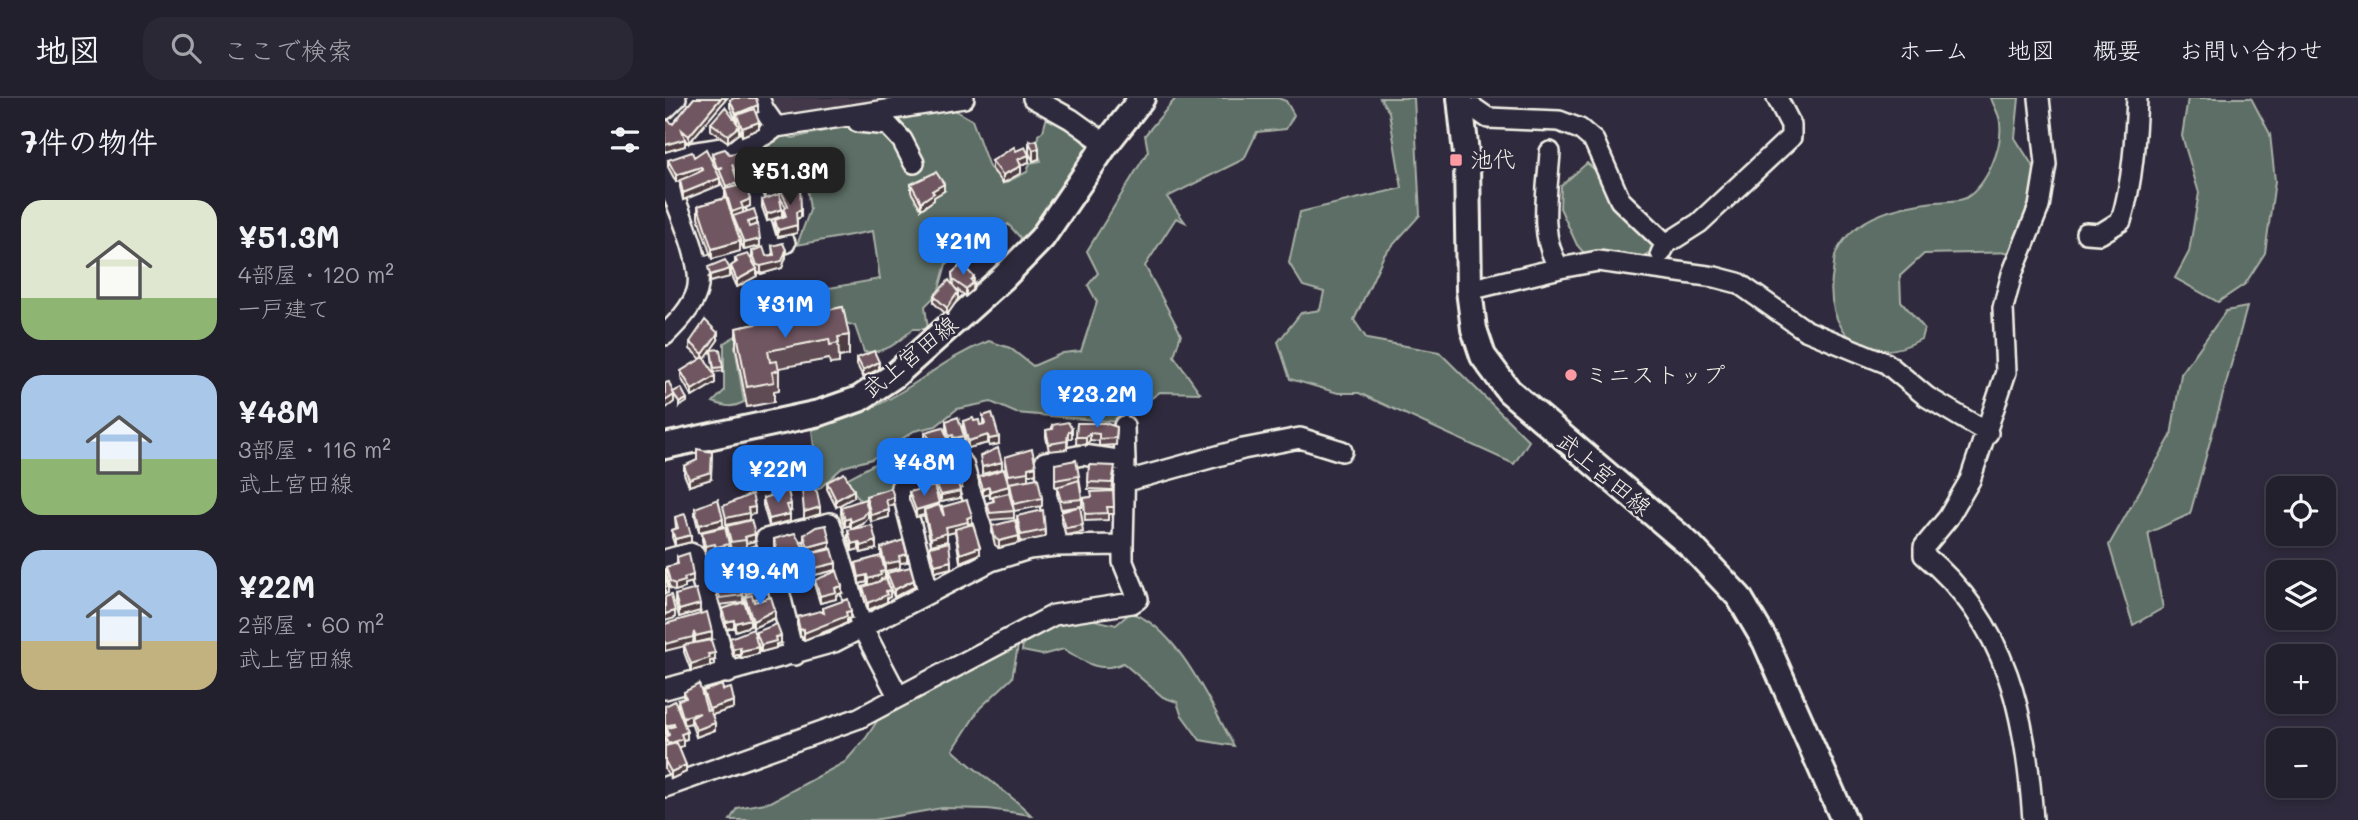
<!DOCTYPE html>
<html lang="ja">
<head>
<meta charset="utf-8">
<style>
	body { margin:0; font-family:Mali,"Klee One",sans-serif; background:#2b2836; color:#f1f3f6; height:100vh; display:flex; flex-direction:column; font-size:26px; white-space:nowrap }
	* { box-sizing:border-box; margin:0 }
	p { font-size:23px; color:#a3a3aa }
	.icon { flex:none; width:38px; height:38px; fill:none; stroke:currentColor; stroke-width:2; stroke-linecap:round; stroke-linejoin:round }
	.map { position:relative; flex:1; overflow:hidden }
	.details { display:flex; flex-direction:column; background:#23202e; width:665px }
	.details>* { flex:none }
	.tools { position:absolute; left:1601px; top:378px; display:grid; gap:14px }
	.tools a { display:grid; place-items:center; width:70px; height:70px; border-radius:14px; background:#23202e; box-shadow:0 4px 10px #0003,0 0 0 2px #403e4a; font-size:35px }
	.price { position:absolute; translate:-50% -60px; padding:0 16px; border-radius:14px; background:#1a73e8; color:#fff; font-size:23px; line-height:46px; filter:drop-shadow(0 2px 4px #0008) }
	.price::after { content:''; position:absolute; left:50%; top:42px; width:21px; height:16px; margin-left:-10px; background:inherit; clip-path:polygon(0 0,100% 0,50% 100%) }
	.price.selected { background:#222; color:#fff }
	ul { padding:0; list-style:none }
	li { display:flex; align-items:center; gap:21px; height:175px; padding:0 21px }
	li span { display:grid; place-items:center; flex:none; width:196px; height:140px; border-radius:21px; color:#555 }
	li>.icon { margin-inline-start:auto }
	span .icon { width:84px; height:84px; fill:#fffc; stroke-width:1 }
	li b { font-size:30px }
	h2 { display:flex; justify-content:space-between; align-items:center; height:84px; padding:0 21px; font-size:30px }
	header { display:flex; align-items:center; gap:42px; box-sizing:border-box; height:98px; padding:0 35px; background:#23202e; border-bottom:2px solid #403e4a }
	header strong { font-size:33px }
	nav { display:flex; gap:38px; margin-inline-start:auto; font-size:24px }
	.search { width:490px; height:63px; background:#2b2836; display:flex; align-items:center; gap:18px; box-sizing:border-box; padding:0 24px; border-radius:21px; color:#a3a3aa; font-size:26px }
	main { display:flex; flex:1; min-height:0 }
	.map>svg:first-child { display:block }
	.built { fill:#423848 }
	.green { fill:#5c6e65; stroke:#a8b0a6; stroke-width:2 }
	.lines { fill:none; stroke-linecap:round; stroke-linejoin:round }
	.minor-casing { stroke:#f4f1e8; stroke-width:24 }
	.major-casing { stroke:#f4f1e8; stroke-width:30 }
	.minor { stroke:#2f2a3d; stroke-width:19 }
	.major { stroke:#2f2a3d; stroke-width:24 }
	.wall { fill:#5f4b53; stroke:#f4f1e8; stroke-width:2 }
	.shaded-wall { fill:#4e3d43; stroke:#f4f1e8; stroke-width:2 }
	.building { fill:#6f5760; stroke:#f4f1e8; stroke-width:2 }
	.poi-dot { fill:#ff9aa2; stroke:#2f2a3d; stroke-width:2.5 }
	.labels { text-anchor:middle; stroke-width:5; stroke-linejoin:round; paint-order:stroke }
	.poi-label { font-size:23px; fill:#f4f1e8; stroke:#2f2a3d; text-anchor:start }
	.street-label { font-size:23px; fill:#f4f1e8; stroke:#2f2a3d }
</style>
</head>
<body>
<header>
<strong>地図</strong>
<div class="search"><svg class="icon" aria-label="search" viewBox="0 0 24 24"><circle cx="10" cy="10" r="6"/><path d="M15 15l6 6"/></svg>ここで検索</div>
<nav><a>ホーム</a><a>地図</a><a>概要</a><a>お問い合わせ</a></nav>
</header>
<main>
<section class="details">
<h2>7件の物件<svg class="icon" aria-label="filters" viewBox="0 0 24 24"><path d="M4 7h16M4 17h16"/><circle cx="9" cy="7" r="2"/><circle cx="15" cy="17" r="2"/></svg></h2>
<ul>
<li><span style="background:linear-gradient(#dfe7d0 70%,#8fb573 0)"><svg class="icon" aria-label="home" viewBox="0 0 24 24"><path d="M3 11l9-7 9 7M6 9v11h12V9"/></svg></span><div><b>¥51.3M</b><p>4部屋 · 120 m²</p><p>一戸建て</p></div></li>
<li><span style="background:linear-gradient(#a9c7e8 60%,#8fb573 0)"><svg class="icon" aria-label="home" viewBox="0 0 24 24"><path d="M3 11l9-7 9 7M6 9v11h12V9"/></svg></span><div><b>¥48M</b><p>3部屋 · 116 m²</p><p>武上宮田線</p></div></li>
<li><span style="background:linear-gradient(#a9c7e8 65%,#c2b280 0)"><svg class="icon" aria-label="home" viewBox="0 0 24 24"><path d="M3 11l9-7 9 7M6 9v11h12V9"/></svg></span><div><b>¥22M</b><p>2部屋 · 60 m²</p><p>武上宮田線</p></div></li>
</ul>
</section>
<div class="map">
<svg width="1693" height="722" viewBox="0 0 1693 722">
	<rect width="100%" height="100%" fill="#2f2a3d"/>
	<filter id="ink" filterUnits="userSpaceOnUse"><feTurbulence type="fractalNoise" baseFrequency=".0143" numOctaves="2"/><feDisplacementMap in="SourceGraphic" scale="14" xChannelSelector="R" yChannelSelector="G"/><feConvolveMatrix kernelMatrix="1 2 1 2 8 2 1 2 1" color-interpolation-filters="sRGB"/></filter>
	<g filter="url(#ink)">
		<path class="built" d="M101,0H229L109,17Z"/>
		<path class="green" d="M511,0H613L621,3L629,17L621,31L592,34L579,61L502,99L520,124L511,120L480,168L516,236L509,258L535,295L495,294L453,324L351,315L326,304L292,311L271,328L249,333L207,361L178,369L154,391L88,382V368L112,372L151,367L147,332C174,324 200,315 224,301C261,280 283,259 324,243L345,250L368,268L398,255L416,253L432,204L423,187L433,175L422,153L483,53L480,37Z
			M715,0H749L755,117L719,157L689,222L702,241L774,254L864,343L849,366L694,295H673L625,281L613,244L636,215L655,212L659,194L638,188L624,165L635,114L737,90L724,14Z
			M1326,0H1354L1350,40L1373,76L1357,154L1259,156L1235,178L1236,203L1259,230L1256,241C1201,273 1157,232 1168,174C1169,167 1169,158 1172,153C1190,118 1233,108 1269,104C1278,103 1293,104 1301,100C1322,87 1338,49 1335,25C1335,17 1328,7 1326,0Z
			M1523,0H1586L1605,36L1610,83L1600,155L1580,186L1553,204L1510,180L1524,154L1534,95L1517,38Z
			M286,10L307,22L324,69L340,85L362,74L365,65L376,63L372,51L373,37L378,33L382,19L411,37L428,54L363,148L343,126L325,143L281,166L273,195L260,208L263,231H248C232,245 222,255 199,254L190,228L136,210L121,213L116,208L120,198L133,189L142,194L215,181L208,133L132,147L145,112L141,80L68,56L116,36L128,40L203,23H230Z
			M922,65L989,123V147L969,178L931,169L912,147L895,110L896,88Z
			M1582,209L1525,416L1483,435L1498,510L1468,527L1444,447L1506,338L1516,276L1561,213Z
			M77,234L107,240L70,248L79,304C67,310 61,309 48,304L59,293V245Z
			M226,357L239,380L198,407L181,381Z
			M465,515C511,526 547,609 569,648L535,642L516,616L512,604L498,599L458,565C435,576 419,564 399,551L377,557L357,553L359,536L408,517L451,527Z
			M355,538L347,580L315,610L288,652C313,676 343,693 366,717L323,711L277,710L209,722H65L72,710L106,704L180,664L201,640L218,614Z"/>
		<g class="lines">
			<defs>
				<path id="minor" d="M94,0L99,12L111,29L299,0
					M368,0L406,21L441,46
					M797,10L810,11L823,20L894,23L915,31L929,43L955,102L1001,146
					M0,11L11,0
					M193,24L223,27L237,42L249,65
					M885,54C883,90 872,140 895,170L933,163L1050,179L1073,185L1140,232L1221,265L1262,299L1323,335
					M0,61C35,49 83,54 111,29
					M0,76C10,104 40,165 32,193C27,210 12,225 0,237
					M77,89L85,87L104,150
					M1421,135L1435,136L1456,123C1468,83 1470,42 1472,0
					M996,155L1001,146L1034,125L1126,39V27L1112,0
					M33,171L120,145
					M804,192L895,170
					M459,328L460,363
					M462,383L578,351L635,340L677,353
					M391,448L380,364L418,357L460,363L458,447
					M0,462L25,455L30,457L63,575
					M263,493L236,389L292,362L298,366L326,463
					M130,557L101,441L165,425L197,529L233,598
					M0,591L169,544L326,463L364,451L391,448L458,447V464L473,501L467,505L389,517L194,620L0,689
					M1368,722C1361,618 1343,526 1259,457V449L1283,420L1305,382L1341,274L1338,210L1347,176L1374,109L1381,66L1374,0"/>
				<path id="major" d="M795,0L802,65L804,192L809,231L818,258L844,293L1026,448L1074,499L1100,543L1179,722
					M0,348L154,315L194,301L230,277L339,179L377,140L441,46L477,0"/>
			</defs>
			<use href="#minor" class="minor-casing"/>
			<use href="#major" class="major-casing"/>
			<use href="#minor" class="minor"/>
			<use href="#major" class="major"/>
		</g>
		<path class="wall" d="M29,0H62L24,45L20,42V48L0,54V21L8,26Z
			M65,2L93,14L91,15L94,31L77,38L74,29V35L63,44L46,32V25L73,27L65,9Z
			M364,44L374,61L368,63L364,55Z
			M351,53L364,64L356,67V75L338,85L327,71V63Z
			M47,55L82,82L73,85V88L85,108L78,111V115L92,126L95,148L79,152L72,135L75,153L47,161L33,119V108L60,100V93L55,82V87L18,102L15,89V83L11,84L3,69V62L29,59L48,66Z
			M89,68L115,83L98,91L89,75Z
			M118,70L134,86L136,119L132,121V135L113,139L110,129V122L119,119V112L121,110L115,99V91L121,90L118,77Z
			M246,86L279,93L269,99V102L256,111L246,94Z
			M97,102L117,118L102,123L97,109Z
			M107,148L121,159L117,170L96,176L92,174V178L72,189L66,175V168L70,165V160L90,167L87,160V153L101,158L108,157Z
			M287,175L309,179L308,192L301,198L291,191L293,201L282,217L269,205V198L288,188Z
			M178,209L184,257L174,259V265L165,266L164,261L114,270V292L109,293V304L82,309L71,250V230Z
			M53,242L40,260L50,285L27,299L16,280V273L36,261L25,251V244Z
			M46,252L58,269V273L49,274Z
			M192,260L214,271L198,279L192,267Z
			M318,318L334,346L324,348L323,345L303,350L298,330V323H309L315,327H318Z
			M281,323L299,345L289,348L288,344L284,345V344V350L273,354L272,351L268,352L264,347L268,362L247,373L239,358V351L260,340V334L284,342L281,331Z
			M412,325L452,329L451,347L434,348V343L425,342L421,347L411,346Z
			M387,327L407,339L403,342L402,351L384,353L381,339V332L387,331Z
			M340,359L371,375L363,377V382L344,385L340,367Z
			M390,366L414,378L417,401V409H415L418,434L401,437L396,421V414L411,409L396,411L392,396V389L395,388L390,389Z
			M424,367L450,375L447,392L423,391Z
			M19,368L46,381L24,388L19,376Z
			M269,379L297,390H295V400L276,404L269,386Z
			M314,379L344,395L349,413V420L325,422L322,412V405L328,403V399L325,400L324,396L318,398L314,386Z
			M162,384L189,399L171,409L162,391Z
			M345,385L377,400V408L349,413L345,392Z
			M448,393L449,416H443V422L420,423L419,400L427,399Z
			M244,394L274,407L277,413V409L307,425L303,427L315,456L295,464L290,434L282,436V443L266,447L259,417L251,419L244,401Z
			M201,398L229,406L223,408L224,419L206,424L201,405Z
			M98,400L126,413L124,414L125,423L104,428L98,407Z
			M176,409L203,420L198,426L186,431L185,427L180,429L176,416Z
			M30,410L58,428L34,434L30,418Z
			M352,418L380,432V439L356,444L352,425Z
			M10,419L26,444L10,448L7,439V432L11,431Z
			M62,428L90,443L81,445V449L66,451L62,435Z
			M327,428L354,445L334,450L330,447L327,435Z
			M183,432L211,451L196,455L194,451L187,453L183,440Z
			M37,434L64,453L51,457L50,453L40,456L37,442Z
			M139,437L165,450L143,456L139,445Z
			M109,441L139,454L145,478L122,485L118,471V464L132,459L113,464L109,448Z
			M265,449L286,470L270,474L265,456Z
			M216,450L242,464L235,465V470L220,473V480L216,481V483L225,499L222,500V504L203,512L198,496V489L203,487L202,484L194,486L191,472V465L216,458Z
			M69,453L95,465L84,470V475L103,494L97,496V499L88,501L89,504L110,520L88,530L73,480L69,460Z
			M144,456L171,472L150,477L146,476L144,464Z
			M12,459L28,484L20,486V490L10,493L5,490L1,477V469L12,466Z
			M43,460L72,478L58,482L57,478L47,481L43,467Z
			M222,475L249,489L229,499L222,482Z
			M150,482L177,495L171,497V501L155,505L150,489Z
			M52,490L78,497V504L55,507L52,497Z
			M10,497L35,513L14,519L10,504Z
			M158,510L186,520L182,521V525L139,542V538L135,539L132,527V519L158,514Z
			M57,511L85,528L70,533L69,529L61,531L57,518Z
			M0,526L47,541L34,544L50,562L45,563V568L26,573L19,554V548Z
			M91,534L116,545L111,546V550L96,554L92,544L93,556L76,560L75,556L68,558L65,547V540L91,539Z
			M58,592L69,610L47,617L50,632L31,639L26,625L19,626L22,641L18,642V648L14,649L21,674L6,681L0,671V639L2,638L0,608L15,617L13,609V602L19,600V594L38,600V593Z"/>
		<path class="shaded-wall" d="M56,0H62L24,45V38Z
			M93,7V14L74,22L72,17V23H71V16Z
			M94,24V31L77,38V30Z
			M74,28V35L63,44V37Z
			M20,41V48L0,54V47Z
			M374,50V61L368,63V52Z
			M364,57V64L353,68V61Z
			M356,68V75L338,85V77Z
			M36,69V76L11,84V77Z
			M82,75V82L73,85V92L61,95V88L72,85V78Z
			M115,76V83L98,91V84Z
			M55,80V87L18,102V95Z
			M279,86V93L269,99V102L256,111V104L267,93Z
			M85,101V108L78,111V117L67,121V114L76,105Z
			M117,111V118L102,123V116Z
			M136,112V119L131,121V114Z
			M92,121V128L83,131V124Z
			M132,127V135L113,139V132Z
			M95,141V148L79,152V145Z
			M75,143V153L47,161V151Z
			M121,152V159L117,170L96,176V168Z
			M65,171V179L45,184V177Z
			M92,171V178L72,189V182Z
			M309,179L308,192L301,198V191L306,182Z
			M293,194V201L282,217V210Z
			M53,235V242L38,263V256Z
			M184,237V257L174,259L173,239Z
			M214,264V271L198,279V272Z
			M50,278V285L27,299V292Z
			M9,297V304L0,311V303Z
			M22,301V304L14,309V305Z
			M407,331V339L403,342L402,351L403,335Z
			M425,335V342L421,347V339Z
			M288,337V344L284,345V338Z
			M323,337V345L303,350V343Z
			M299,338V345L289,348V340Z
			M334,339V346L324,348V341Z
			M284,343V350L273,354V347Z
			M272,344V351L268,352V345Z
			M47,354L46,381L24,388V381Z
			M268,355V362L247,373V366Z
			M337,364V371L317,376V369Z
			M371,368V375L363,377V382V370Z
			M297,382V390L293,391V384Z
			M344,388V395L325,400V393Z
			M324,389V396L318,398V391Z
			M189,392V399L171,409V402Z
			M295,393V400L276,404V397Z
			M229,399V406L221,409V402Z
			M274,405V412H259V417L251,419V412Z
			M126,406V413L122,414V407Z
			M90,409V416L84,417V422L61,427V420L83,410Z
			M155,409V416L139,421V414Z
			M203,412V420L198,426L186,431V424Z
			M224,412V419L206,424V417Z
			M125,416V423L104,428V421Z
			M307,418V425L303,426V431H290V434L282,436V443L266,447V440L281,429Z
			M185,420V427L180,429V422Z
			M58,421V428L34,434V427Z
			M90,436V443L81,445L80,439Z
			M26,437V444L10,448V441Z
			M354,438V445L334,450V443Z
			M165,443V450L143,456V449Z
			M211,443V451L196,455V448Z
			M194,444V451L187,453V446Z
			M50,446V453L40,456V448Z
			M64,446V453L51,457V449Z
			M315,449V456L295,464V456Z
			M139,450V457L132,456V459L113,464V457Z
			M242,456V464L235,465V470L220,473V480L216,481V485L203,488V481L215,474L220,473V466L234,458Z
			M95,458V465L84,470V476L74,478V471L82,463Z
			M286,463V470L270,474V467Z
			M171,465V472L150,477V470Z
			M57,471V478L47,481V474Z
			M72,471V478L58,482V475Z
			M145,471V478L122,485V478Z
			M28,477V484L20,486V490L10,493V486L19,480Z
			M202,477V484L194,486V479Z
			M249,482V489L229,499V492Z
			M103,487V494L97,496V499L81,503V496L96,489Z
			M3,488V495L0,496V489Z
			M177,488V495L171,497V501L155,505V498L170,490Z
			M225,492V499L222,500V504L203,512V505L221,493Z
			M35,506V513L14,519V512Z
			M110,512V520L88,530V523Z
			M10,513V520L0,523V516Z
			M186,513V520L182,521V525L139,542V535L181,514Z
			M85,521V528L70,533V525Z
			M69,522V529L61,531V524Z
			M139,531V538L135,539V532Z
			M29,534L28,546L0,553V546Z
			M47,534V541L30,545V538Z
			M116,538V545L111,546V550L96,554V547L110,539Z
			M75,549V556L68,558V551Z
			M93,549V556L76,560V553Z
			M50,555V562L45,563V568L26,573V566L43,556Z
			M69,603V610L44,618V611Z
			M35,615L26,620V625L18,627V619Z
			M50,625V632L31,639V632Z
			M9,626V633L2,630V635L0,636V628Z
			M22,634V641L18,642V648L3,653V646L16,636Z
			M21,667V674L6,681V674Z"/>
		<path class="building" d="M29,0H56L24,38L17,32L20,41L0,47V21H1L8,26Z
			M69,0H91L93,7L71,16L65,2Z
			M60,9L74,28L63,37L46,25Z
			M89,11L94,24L77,30L72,17Z
			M372,42L374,50L368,52L364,44Z
			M349,49L351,53L360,49L364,57L353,61L356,68L338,77L327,63Z
			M41,51L55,80L18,95L15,82L32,75L38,72L36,69L11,77L3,62L27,54L29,59Z
			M60,51L64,56L77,54L81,66L82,75L72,78L67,66L73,85L61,88L54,71L58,69L52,70L47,55Z
			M112,64L115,76L98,84L89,68Z
			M125,68L131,73L134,84L122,87L118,70Z
			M271,74L279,86L267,93L269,95L256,104L246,86Z
			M135,85L136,112L131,114L132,127L113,132L110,122L121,118L119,112L123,107L115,91Z
			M80,86L85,101L76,105L78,110L67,114L60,91Z
			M114,96L117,111L102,116L97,102Z
			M61,100L75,143L47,151L33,108Z
			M89,111L92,121L83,124L84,129L93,126L95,141L79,145L68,118Z
			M118,145L121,152L117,163L96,168L92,167L87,153L98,149L101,158L109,157L107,148Z
			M83,156L92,171L72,182L66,168L72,164L70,160Z
			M60,162L65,171L45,177L43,169Z
			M297,166L309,179L306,182L308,185L301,191L288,182L287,175Z
			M284,182L293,194L282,210L269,198Z
			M178,209L184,237L173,239L174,245L165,247L164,241L103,253L105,264L112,263L114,272L107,274L109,284L82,289L71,230Z
			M40,222L53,235L38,256L25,244Z
			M55,251L58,269L49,270L46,252Z
			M209,253L214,264L198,272L192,260Z
			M39,259L50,278L27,292L16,273Z
			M4,284L9,297L0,303V285Z
			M16,290L22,301L14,305L8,294Z
			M327,315L334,339L324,341L323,337L303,343L298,323L308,320L309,323L314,322L315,327L320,326L318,318Z
			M293,319L299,338L289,340L288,337L284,338L281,323Z
			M403,324L407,331L403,335L402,343L384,346L381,332L388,331L387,327Z
			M412,325H440L452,329L451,340L434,341V336L425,335L421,339H411Z
			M278,329L284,343L273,347L272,344L268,345L260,334Z
			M260,340L268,355L247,366L239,351Z
			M333,350L337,364L317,369L315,358Z
			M32,351L47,354L46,374L24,381L19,368L32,362Z
			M367,351L371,368L363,370V374L344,377L340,359Z
			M411,362L414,378L390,382V366Z
			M424,367L450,368L447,385L423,384Z
			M294,369L297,382L293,384L295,393L276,397L269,379Z
			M339,371L344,388L325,393L324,389L318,391L314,379Z
			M179,375L189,392L171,402L162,384Z
			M373,380L377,400L349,406L345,385Z
			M414,382L417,401L396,403L392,389Z
			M147,388L152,394L155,409L139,414L137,391Z
			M269,388L274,405L251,412L244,394Z
			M226,390L229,399L221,402L224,412L206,417L201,398Z
			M123,393L126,406L122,407L125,416L104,421L98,400Z
			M448,393L449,409H442L443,415L420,416L419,400L427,399L426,394Z
			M344,395L349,413L325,415L322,405L329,403L328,399Z
			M87,396L90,409L83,410L84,415L61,420L58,408Z
			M53,401L58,421L34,427L30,410Z
			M200,401L203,412L198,419L186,424L185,420L180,422L176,409Z
			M302,402L307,418L302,420L303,424L281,429L282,435L266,440L259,412L274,407L279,418L277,409Z
			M415,408L418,427L401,430L396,414Z
			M378,412L380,432L356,437L352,418Z
			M20,416L26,437L10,441L7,432L13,430L10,419Z
			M86,422L90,436L80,439L81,442L66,444L62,428Z
			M350,422L354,438L334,443L330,440L327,428Z
			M308,426L315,449L295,456L290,431Z
			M161,427L165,443L143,449L139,437L151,429Z
			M207,427L211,443L196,448L194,444L187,446L183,432Z
			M60,429L64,446L51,449L50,446L40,448L37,434Z
			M130,435L139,450L113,457L109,441Z
			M238,442L242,456L234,458L235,463L220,466L216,450Z
			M284,444L286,463L270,467L265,449Z
			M92,447L95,458L82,463L84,468L74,471L69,453Z
			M167,451L171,465L150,470L146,469L144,456Z
			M65,454L72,471L58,475L57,471L47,474L43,460Z
			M140,454L145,471L122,478L118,464L133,460L132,456Z
			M24,455L28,477L19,480L20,483L10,486L5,483L1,469L13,466L12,459Z
			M216,458L220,473L215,474L216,477L203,481L202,477L194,479L191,465Z
			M245,469L249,482L229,492L222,475Z
			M99,472L103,487L96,489L97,491L81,496L76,481L82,479V475Z
			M172,473L177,488L170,490L171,494L155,498L150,482Z
			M80,474L81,479L76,481V484L73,476Z
			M0,475L3,488L0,489Z
			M73,480L78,497L55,500L52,490Z
			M221,481L225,492L221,493L222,497L203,505L198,489Z
			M31,491L35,506L14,512L10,497Z
			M6,497L10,513L0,516V499Z
			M87,497L89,504L106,499L110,512L88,523L80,499Z
			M183,501L186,513L181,514L182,518L139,535V531L135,532L132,519L155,513L159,515L158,510Z
			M79,504L85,521L70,525L69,522L61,524L57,511Z
			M42,514L47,534L30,538L29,534L28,539L0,546V526Z
			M112,526L116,538L110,539L111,543L96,547L91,534Z
			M88,531L93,549L76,553L75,549L68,551L65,540Z
			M46,542L50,555L43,556L45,560L26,566L19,547Z
			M34,586L42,613L45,612L50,625L31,632L26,620L35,615L18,619L13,602L21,600L19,594Z
			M57,587L58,592L66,590L69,603L44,611L38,593Z
			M10,603L22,634L16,636L18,641L3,646L0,639L4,637L2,630L10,628L9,626L0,628V608Z
			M12,645L21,667L6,674L0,663V648Z"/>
	</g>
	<g class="poi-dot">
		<rect x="784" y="55" width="14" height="14" rx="3.5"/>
		<circle cx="906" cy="277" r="7"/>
	</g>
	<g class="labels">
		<g class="poi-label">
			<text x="805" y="70">池代</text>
			<text x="920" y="285">ミニストップ</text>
		</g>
		<g class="street-label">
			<text transform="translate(245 259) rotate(-39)" y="8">武上宮田線</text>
			<text transform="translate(939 376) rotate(40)" y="8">武上宮田線</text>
		</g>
	</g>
</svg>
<div class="tools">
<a><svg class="icon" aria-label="locate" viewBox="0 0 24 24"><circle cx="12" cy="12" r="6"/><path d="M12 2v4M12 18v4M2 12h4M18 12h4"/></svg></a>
<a><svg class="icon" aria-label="layers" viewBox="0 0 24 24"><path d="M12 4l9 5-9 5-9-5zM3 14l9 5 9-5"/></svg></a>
<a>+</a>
<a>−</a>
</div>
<b class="price selected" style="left:125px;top:109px">¥51.3M</b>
<b class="price" style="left:298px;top:179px">¥21M</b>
<b class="price" style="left:120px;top:242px">¥31M</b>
<b class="price" style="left:432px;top:332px">¥23.2M</b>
<b class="price" style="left:259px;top:400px">¥48M</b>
<b class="price" style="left:113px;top:407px">¥22M</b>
<b class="price" style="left:95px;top:509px">¥19.4M</b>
</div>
</main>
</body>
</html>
